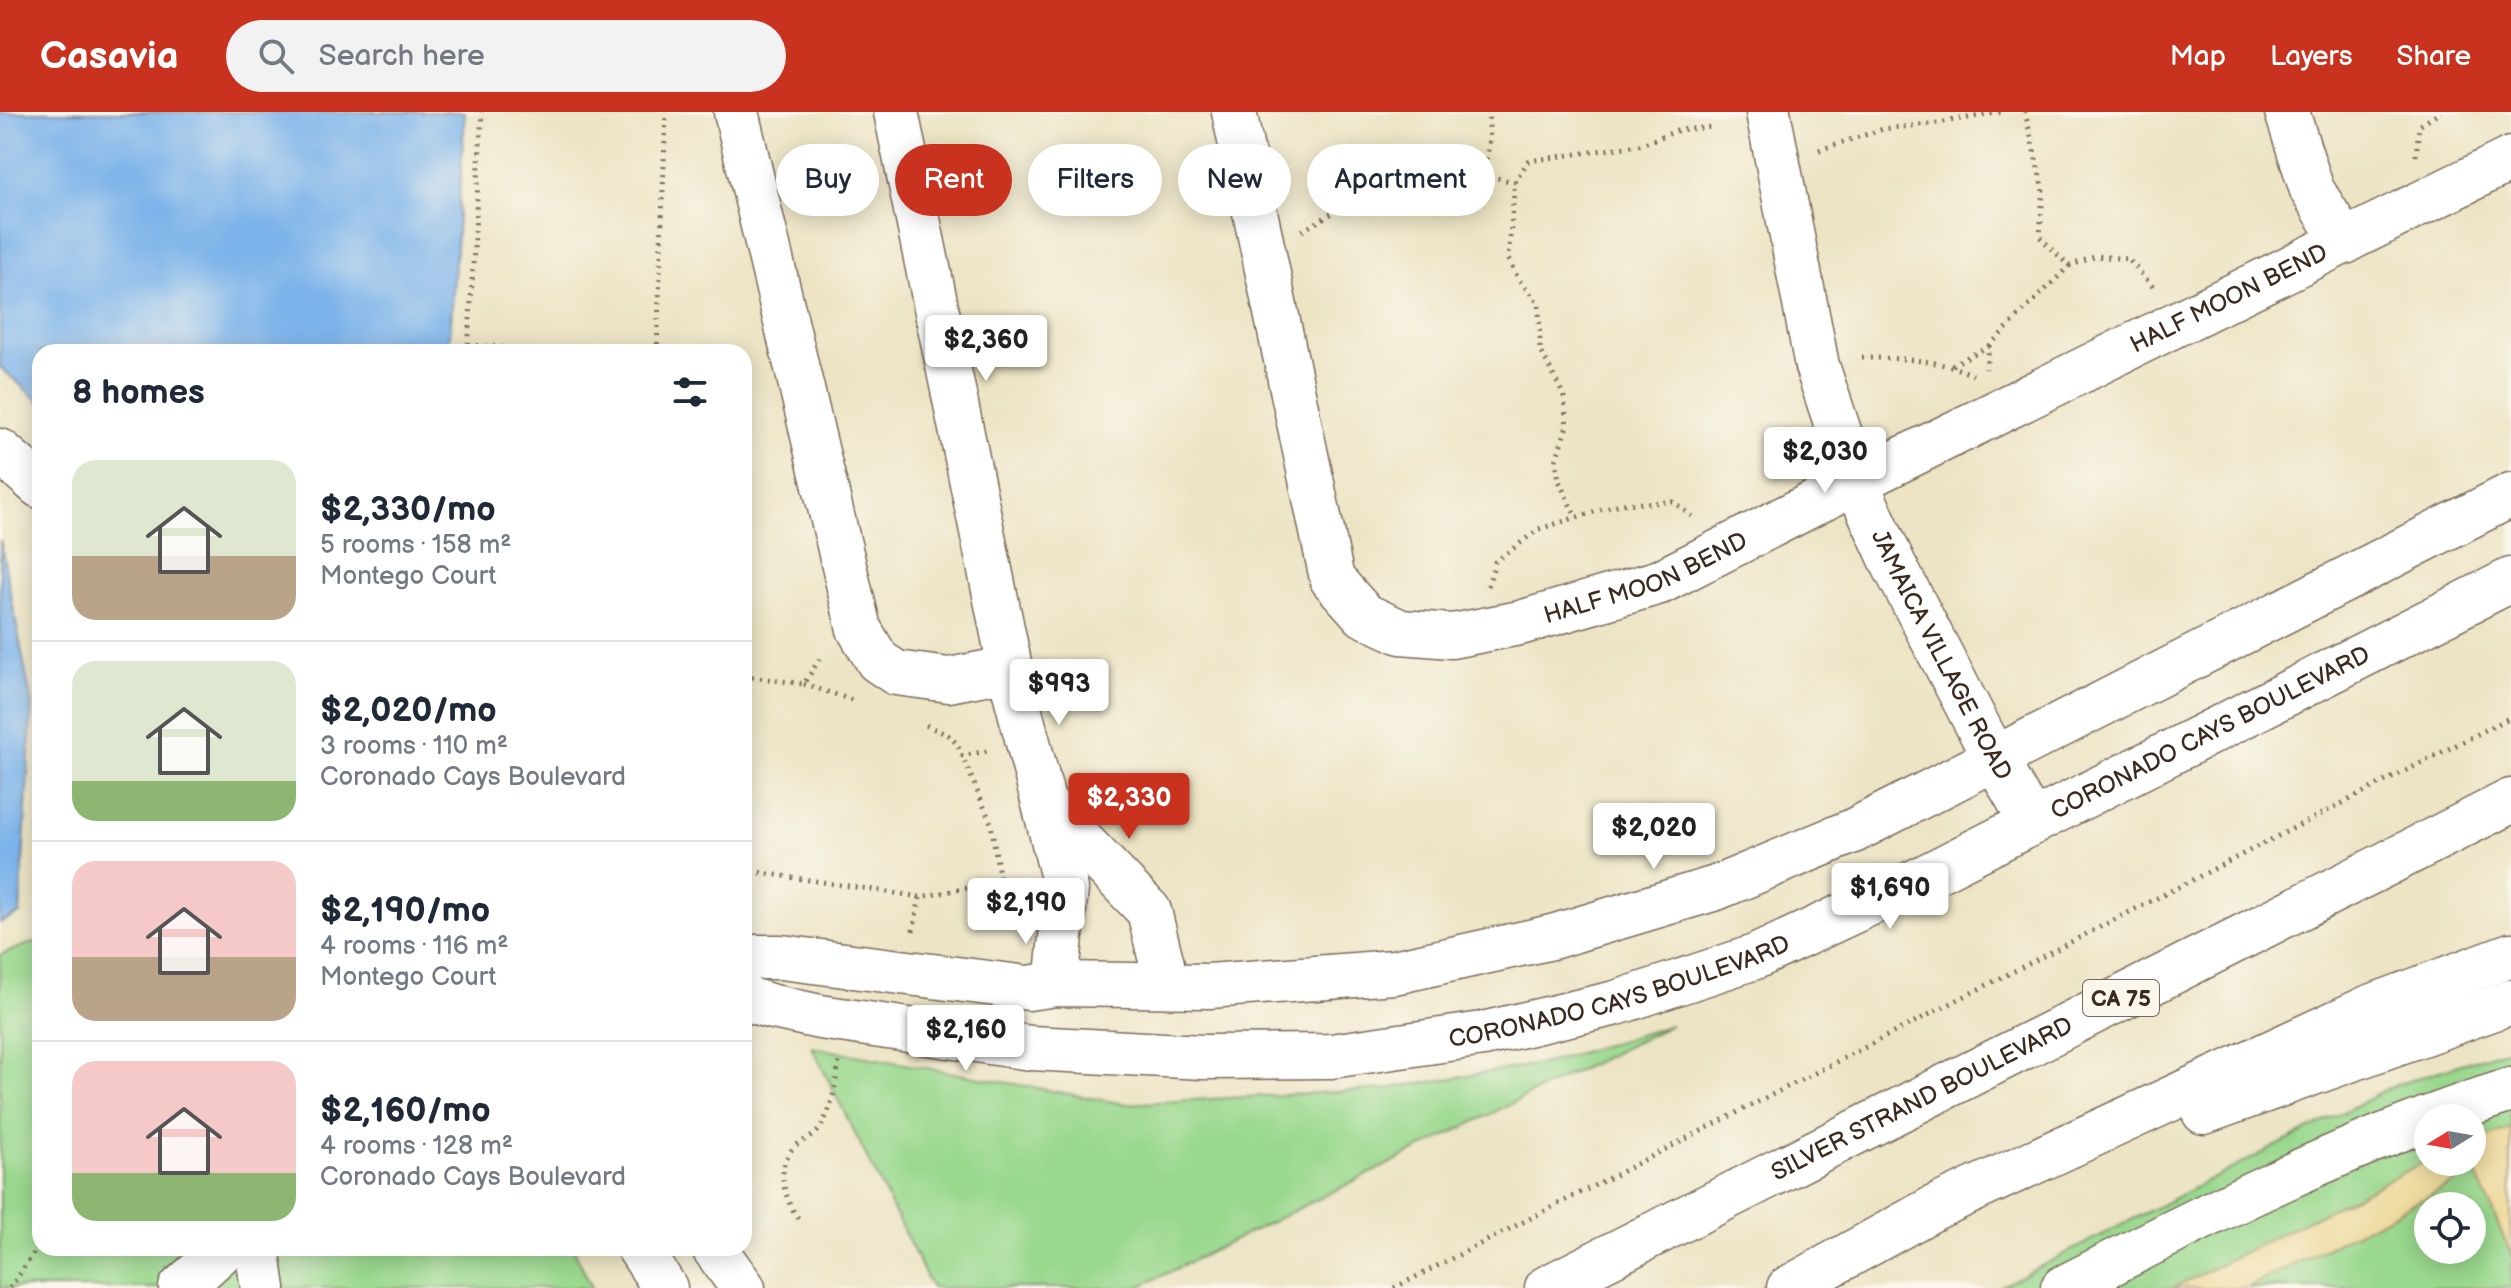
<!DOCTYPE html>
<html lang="en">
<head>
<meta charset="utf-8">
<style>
	body { margin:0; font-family:"Balsamiq Sans",sans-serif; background:#f2f2f3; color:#1f2937; height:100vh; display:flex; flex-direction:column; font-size:30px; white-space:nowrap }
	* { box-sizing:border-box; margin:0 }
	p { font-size:26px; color:#747a83 }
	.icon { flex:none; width:44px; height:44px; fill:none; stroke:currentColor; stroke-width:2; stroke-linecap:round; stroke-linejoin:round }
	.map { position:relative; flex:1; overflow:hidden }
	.details { position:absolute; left:32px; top:232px; width:720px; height:912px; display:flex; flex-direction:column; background:#fff; border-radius:24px; box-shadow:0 4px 20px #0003 }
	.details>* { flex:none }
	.hud { position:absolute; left:776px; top:32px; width:760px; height:72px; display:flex; gap:16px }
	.needle { width:52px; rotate:259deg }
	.tools { position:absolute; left:2414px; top:992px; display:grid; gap:16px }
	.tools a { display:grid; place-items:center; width:72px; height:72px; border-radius:50%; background:#fff; box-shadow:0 4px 20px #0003; font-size:40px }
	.price { position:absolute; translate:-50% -68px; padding:0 18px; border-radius:8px; background:#fff; color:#222; font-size:26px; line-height:52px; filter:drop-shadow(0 2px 4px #0008) }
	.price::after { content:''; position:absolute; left:50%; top:48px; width:24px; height:18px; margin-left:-12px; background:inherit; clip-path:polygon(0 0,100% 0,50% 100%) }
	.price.selected { background:#c8321e; color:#fff }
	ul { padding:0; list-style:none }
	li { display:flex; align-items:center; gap:24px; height:200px; padding:0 40px }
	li+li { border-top:2px solid #e0e1e3 }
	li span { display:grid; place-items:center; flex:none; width:224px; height:160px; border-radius:24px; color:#555 }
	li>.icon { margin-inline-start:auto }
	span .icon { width:96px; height:96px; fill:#fffc; stroke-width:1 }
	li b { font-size:34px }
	h2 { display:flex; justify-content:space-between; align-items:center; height:96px; padding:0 40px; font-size:34px }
	.chip { padding:0 28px; border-radius:36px; background:#fff; box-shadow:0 4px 20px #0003; font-size:28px; line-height:72px }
	.chip.selected { background:#c8321e; color:#fff }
	header { display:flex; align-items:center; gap:48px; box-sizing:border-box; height:112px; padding:0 40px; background:#c8321e; color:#fff }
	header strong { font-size:38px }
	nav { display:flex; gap:44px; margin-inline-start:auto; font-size:28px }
	.search { width:560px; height:72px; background:#f2f2f3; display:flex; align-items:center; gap:20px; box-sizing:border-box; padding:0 28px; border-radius:44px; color:#747a83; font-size:30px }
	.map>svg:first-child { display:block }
	.green { fill:#99d88d; stroke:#6a8156; stroke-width:2; fill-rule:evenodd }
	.sand { fill:#eeda9e; stroke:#94825e; stroke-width:2 }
	.water { fill:#7bb3ea; stroke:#5b6e84; stroke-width:2 }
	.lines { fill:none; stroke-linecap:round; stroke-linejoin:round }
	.minor-casing { stroke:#796b58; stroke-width:47 }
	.highway-casing { stroke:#796b58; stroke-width:47 }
	.path { stroke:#796b58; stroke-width:5; stroke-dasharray:2 6; stroke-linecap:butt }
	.minor { stroke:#fff; stroke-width:44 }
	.highway { stroke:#fff; stroke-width:44 }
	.labels { text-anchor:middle; stroke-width:7; stroke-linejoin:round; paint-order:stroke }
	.shield { fill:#fbf7ec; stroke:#75685c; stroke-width:2 }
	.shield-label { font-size:22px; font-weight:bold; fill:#3b2a1e }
	.street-label { font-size:24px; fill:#3b2a1e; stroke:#fbf7ec }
</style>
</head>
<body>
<header>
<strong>Casavia</strong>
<div class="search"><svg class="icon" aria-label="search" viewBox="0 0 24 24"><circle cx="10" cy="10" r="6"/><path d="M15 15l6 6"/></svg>Search here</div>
<nav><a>Map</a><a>Layers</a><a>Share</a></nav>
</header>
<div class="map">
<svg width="2511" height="1176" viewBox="0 0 2511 1176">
	<rect width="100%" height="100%" fill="#fbf7ec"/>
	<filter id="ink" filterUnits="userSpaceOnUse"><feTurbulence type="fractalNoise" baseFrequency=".0125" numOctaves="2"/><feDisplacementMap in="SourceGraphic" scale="16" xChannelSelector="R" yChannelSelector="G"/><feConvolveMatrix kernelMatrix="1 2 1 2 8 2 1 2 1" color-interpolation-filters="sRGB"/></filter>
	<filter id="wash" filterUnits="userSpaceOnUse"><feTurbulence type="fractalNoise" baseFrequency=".006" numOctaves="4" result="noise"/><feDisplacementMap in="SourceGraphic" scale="32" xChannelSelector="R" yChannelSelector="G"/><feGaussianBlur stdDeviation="1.8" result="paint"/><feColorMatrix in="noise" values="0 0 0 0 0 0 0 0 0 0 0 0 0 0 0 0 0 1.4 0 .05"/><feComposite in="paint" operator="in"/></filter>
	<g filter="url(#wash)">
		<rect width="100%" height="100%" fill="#ece4c4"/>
		<path class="green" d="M40,828V1136H573L592,1176H0V843Z
			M1671,913L1137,1176H932L812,935L1124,992L1387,977L1546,951Z
			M2511,936V1176H1998L2396,973ZM2428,1006H2472V1050H2428ZM2428,1094H2472V1138H2428Z"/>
		<path class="sand" d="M2511,1016V1143L2476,1060L2247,1176H2173L2428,1048V1050H2472V1031Z"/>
		<path class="water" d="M0,0H465L449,240H40V290L0,255Z
			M0,428L32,592L20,802L0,811Z"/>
	</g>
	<g filter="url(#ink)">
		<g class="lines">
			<defs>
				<g id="minor">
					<path d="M736,0L859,517L878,549L896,561L949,568L1010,556"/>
					<path d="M896,0L1015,580L1066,777L1056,872"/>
					<path id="s1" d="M1234,0L1332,467L1364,503L1401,520L1452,524L1520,511L1660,470L1856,370L2511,47"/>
					<path id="s2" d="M1768,0L1817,254L1856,370L1894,453L1995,647L2032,711"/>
					<path d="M2287,0L2312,78L2345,130"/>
					<path d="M0,339L40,374"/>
					<path d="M1044,690L1149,799L1167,873"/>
					<path d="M744,848L751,845H781L1028,876L1056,872L1209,874L1394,860L1552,825L1716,776L1853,719L2511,383"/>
					<path id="s3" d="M744,886L769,894L820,905L1031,936L1203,945L1331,944L1483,922L1616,891L1755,845L1905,775L2511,468"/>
					<path d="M257,1136L263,1176"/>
					<path d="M639,1136L665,1176"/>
					<path d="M714,1136L743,1176"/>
					<path d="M181,1176L225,1136"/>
					<path d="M2063,1176C2209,1101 2354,1027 2511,978"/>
				</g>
				<g id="highway">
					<path d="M2204,1000L2511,890"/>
					<path id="s4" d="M1547,1176L2511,689"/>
					<path d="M1789,1176L1934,1096L2368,896L2511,843"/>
				</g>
			</defs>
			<use href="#minor" class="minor-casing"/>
			<use href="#highway" class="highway-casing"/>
			<path class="path" d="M1819,38L1883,17L1938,11L2002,0
				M2416,44L2419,14L2441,0
				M1483,63L1490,28L1488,0
				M1515,70L1528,49L1639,33L1679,18L1712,15
				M1302,119L1341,96L1386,85L1455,79L1483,63L1515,70L1508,147L1519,168L1539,192L1540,237L1564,284L1567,314L1556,348L1559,369L1576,406
				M2069,154L2097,144L2128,147L2154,176
				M469,233L564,240
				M1989,234L2069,154L2040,125L2043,77L2025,0
				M468,240L482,0
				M657,240L666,0
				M730,240L734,239
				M1862,246C1899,246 1939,247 1973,263
				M1952,253L1989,234L1986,257
				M1488,474L1495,450L1539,417L1620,392L1673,390L1692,404
				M744,564L804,572L822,543
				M804,572L855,589
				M961,644L987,639
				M744,758L920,785L1000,770L991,711L957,632L948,623L921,611
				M913,819L920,785
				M798,1106C784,1087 775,1055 794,1035C801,1028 814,1026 819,1017C832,999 836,971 839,950
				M10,1176L40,1132
				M1394,1176L2511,605"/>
			<use href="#minor" class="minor"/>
			<use href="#highway" class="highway"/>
		</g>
	</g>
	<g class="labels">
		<rect class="shield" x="2083" y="868" width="76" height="36" rx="6"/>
		<g class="shield-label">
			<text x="2121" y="894">CA 75</text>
		</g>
		<g class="street-label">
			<text dy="8" stroke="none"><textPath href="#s1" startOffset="1468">HALF MOON BEND</textPath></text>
			<text dy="8" stroke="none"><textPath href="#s1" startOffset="820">HALF MOON BEND</textPath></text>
			<text dy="8" stroke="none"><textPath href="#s2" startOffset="574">JAMAICA VILLAGE ROAD</textPath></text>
			<text dy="8" stroke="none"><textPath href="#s3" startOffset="1536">CORONADO CAYS BOULEVARD</textPath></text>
			<text dy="8" stroke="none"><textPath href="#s3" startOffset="888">CORONADO CAYS BOULEVARD</textPath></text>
			<text dy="8" stroke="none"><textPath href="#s4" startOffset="420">SILVER STRAND BOULEVARD</textPath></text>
		</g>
	</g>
</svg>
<div class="tools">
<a><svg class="needle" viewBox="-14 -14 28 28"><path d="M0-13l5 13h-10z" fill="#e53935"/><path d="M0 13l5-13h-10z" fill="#747a83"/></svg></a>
<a><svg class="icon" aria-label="locate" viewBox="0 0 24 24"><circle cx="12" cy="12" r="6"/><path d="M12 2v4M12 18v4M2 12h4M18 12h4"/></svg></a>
</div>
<b class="price" style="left:986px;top:271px">$2,360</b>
<b class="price" style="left:1825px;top:383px">$2,030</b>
<b class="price" style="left:1059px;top:615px">$993</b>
<b class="price selected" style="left:1129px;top:729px">$2,330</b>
<b class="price" style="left:1654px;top:759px">$2,020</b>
<b class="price" style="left:1890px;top:819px">$1,690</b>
<b class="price" style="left:1026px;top:834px">$2,190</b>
<b class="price" style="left:966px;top:961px">$2,160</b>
<div class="hud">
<a class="chip">Buy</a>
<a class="chip selected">Rent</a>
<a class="chip">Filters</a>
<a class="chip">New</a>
<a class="chip">Apartment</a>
</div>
<section class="details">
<h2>8 homes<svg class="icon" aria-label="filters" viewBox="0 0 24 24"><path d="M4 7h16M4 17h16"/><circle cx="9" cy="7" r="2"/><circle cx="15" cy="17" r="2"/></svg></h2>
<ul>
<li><span style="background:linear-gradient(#dfe7d0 60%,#b9a48a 0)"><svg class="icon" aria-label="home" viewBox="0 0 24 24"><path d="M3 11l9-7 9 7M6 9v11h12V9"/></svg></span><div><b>$2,330/mo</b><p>5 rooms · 158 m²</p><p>Montego Court</p></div></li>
<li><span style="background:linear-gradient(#dfe7d0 75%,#8fb573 0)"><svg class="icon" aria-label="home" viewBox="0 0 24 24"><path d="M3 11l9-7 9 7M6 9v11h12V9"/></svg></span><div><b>$2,020/mo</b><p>3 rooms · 110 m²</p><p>Coronado Cays Boulevard</p></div></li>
<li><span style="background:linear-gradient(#f6c9c9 60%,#b9a48a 0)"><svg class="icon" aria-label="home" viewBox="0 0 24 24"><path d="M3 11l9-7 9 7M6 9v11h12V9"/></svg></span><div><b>$2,190/mo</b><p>4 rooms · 116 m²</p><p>Montego Court</p></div></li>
<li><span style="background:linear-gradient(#f6c9c9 70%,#8fb573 0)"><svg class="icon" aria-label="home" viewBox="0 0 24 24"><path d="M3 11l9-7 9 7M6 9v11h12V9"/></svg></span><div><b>$2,160/mo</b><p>4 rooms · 128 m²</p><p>Coronado Cays Boulevard</p></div></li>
</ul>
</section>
</div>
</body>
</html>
